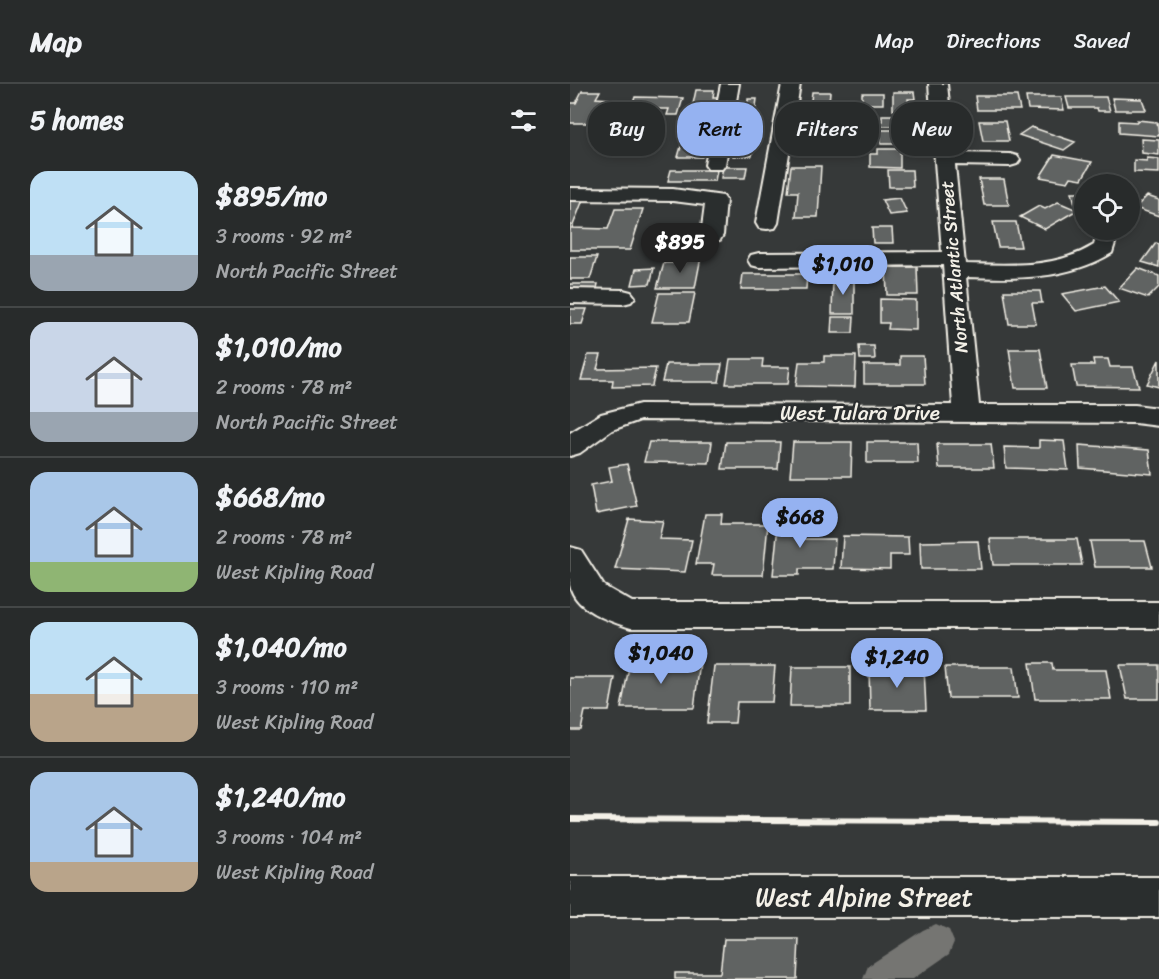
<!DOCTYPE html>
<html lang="en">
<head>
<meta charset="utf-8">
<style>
	body { margin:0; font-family:Sriracha,sans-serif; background:#343737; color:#f1f3f6; height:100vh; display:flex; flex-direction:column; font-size:22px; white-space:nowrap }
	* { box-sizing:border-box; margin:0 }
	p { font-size:20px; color:#a5a7a9 }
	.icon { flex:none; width:33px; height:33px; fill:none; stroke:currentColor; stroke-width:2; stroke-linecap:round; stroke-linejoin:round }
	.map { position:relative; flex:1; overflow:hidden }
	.side { display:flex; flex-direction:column; background:#282b2b; width:570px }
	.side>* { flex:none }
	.guide { position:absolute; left:18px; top:18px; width:480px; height:54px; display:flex; gap:12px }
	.tools { position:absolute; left:504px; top:90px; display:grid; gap:12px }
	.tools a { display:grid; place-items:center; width:66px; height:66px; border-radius:50%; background:#282b2b; box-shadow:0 3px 9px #0003,0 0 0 2px #444747; font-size:30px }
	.price { position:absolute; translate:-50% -51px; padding:0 14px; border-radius:21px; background:#95b2f1; color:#111; font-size:20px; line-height:39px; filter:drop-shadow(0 2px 3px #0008) }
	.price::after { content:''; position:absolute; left:50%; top:36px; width:18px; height:14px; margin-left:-9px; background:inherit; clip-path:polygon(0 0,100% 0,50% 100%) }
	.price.selected { background:#222; color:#fff }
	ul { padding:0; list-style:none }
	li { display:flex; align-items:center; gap:18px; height:150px; padding:0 30px }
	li+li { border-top:2px solid #444747 }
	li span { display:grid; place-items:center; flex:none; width:168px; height:120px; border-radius:18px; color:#555 }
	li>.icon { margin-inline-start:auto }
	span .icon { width:72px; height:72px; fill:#fffc; stroke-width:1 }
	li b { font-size:26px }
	h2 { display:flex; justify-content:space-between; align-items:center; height:72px; padding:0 30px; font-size:26px }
	.tag { padding:0 21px; border-radius:24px; background:#282b2b; box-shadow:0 3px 9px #0003,0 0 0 2px #444747; font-size:21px; line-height:54px }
	.tag.selected { background:#95b2f1; color:#111 }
	header { display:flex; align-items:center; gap:36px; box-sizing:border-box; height:84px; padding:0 30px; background:#282b2b; border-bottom:2px solid #444747 }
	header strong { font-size:28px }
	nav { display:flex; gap:33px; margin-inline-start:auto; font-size:21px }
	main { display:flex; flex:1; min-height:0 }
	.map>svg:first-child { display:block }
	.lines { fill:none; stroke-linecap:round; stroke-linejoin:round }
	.canal { fill:#757572; fill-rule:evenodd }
	.building { fill:#616362; stroke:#f4f1e8; stroke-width:1.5 }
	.minor-casing { stroke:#f4f1e8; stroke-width:4 }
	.minor { fill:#2a2d2e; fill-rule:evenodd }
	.rail { stroke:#f4f1e8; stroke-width:6 }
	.labels { text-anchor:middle; stroke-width:4.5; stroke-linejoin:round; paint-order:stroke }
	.far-street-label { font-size:18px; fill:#f4f1e8; stroke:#2a2d2e }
	.street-label { font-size:21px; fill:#f4f1e8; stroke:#2a2d2e }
	.near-street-label { font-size:26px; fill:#f4f1e8; stroke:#2a2d2e }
</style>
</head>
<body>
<header>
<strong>Map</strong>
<nav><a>Map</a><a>Directions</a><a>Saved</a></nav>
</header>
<main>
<section class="side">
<h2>5 homes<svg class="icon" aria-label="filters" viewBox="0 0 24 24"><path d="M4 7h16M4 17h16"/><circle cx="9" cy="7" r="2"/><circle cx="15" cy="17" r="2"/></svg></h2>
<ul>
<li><span style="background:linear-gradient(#bfe0f5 70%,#9aa5b1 0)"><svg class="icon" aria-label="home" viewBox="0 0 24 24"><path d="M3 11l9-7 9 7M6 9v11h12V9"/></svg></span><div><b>$895/mo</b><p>3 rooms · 92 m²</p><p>North Pacific Street</p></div></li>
<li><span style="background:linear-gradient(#c9d6e8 75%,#9aa5b1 0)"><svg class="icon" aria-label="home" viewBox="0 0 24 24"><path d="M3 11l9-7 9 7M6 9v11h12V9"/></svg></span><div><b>$1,010/mo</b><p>2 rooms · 78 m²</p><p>North Pacific Street</p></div></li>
<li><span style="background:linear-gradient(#a9c7e8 75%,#8fb573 0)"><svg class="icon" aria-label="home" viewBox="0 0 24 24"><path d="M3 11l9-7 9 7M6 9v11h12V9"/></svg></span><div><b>$668/mo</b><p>2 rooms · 78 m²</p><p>West Kipling Road</p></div></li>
<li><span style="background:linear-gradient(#bfe0f5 60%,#b9a48a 0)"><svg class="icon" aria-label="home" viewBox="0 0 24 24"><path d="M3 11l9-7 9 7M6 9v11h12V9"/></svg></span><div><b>$1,040/mo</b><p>3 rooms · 110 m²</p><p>West Kipling Road</p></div></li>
<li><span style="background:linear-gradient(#a9c7e8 75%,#b9a48a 0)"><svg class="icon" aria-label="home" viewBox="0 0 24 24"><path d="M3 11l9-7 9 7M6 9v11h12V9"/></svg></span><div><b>$1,240/mo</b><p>3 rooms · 104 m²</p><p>West Kipling Road</p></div></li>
</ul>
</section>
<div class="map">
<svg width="589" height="895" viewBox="0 0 589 895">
	<rect width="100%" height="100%" fill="#363939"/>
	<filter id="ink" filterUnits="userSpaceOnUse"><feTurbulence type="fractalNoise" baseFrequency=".0167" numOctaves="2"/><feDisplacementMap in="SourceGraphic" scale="12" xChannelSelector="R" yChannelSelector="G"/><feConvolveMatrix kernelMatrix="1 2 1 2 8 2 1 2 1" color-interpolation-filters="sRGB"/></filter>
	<g filter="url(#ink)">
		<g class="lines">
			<path class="canal" d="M366,840L379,846L384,858L379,870L343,895H293L298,882L353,846Z"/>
		</g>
		<path class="building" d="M126,6H144L143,13H149L147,23L123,20Z
			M12,7H30L26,14L39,15L36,22H55L46,44H26L28,39H0V19H6Z
			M242,8H260L256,48L227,47L230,25H240Z
			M323,8H344L345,15H338L339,26H323Z
			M292,9H313V20H292Z
			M405,12H447L450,26H407Z
			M65,13L113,14L108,31H97L99,25H61Z
			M456,13H491L494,26L458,25Z
			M496,13H536L540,27H528L527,24H499Z
			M542,14L572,15L576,26H545Z
			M178,15H187L184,36H164L167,19H178Z
			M312,31H336V42H302V37H312Z
			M567,36L587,38L589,52L549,49V37L567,38Z
			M409,37H435L439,57H413Z
			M163,40H185L182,58H159Z
			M121,42H140L132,73H108L114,52H118Z
			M461,43L505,58L494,66L449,51Z
			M310,46H328L329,57H340V60H311Z
			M571,55L589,56V71L572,69Z
			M165,60H184L182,72H163Z
			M308,65H330V84L300,83V70H308Z
			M484,71L522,78L512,95L501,93L498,98L470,93Z
			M577,74L589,75V89L564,88V76L577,77Z
			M221,82H251L248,133H226L228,108H218Z
			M153,83H177L175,94H151Z
			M101,86H147L145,97H98Z
			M318,86H342L343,103H319Z
			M409,95H434L439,121H414Z
			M502,108H514V120H505Z
			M577,112L589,116V132L565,124Z
			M0,113H14L2,144L38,145L45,125H73L60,166H0Z
			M330,114L337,129L319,131L312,116Z
			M488,118L507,126L475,145L450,133L469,122L475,125Z
			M423,138H446L451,163H428Z
			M302,144H322L323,159H303Z
			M586,159L589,160V183L572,178Z
			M0,173H27L20,195H0Z
			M115,173H131L125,204H87L94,179H114Z
			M316,183H347L348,211H317Z
			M84,184L80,200L62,201L66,185Z
			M568,184L589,192V203L578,214L549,204Z
			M173,190H237L236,205H171Z
			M263,193H284V230H262Z
			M0,200H28L26,208H0Z
			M535,202L549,218L506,227L492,210Z
			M434,207H470L472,219H462L466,240H439Z
			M89,209H125L119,238H82Z
			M310,215L346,216V246L318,245L319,239H310Z
			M0,225H17L12,240H0Z
			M262,233H284L283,249H261Z
			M289,262H304L305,275H290Z
			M439,265H470L477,304H445Z
			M18,271H31L27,285L86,284L82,302L42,303L43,296H11Z
			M254,272H286L285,303L226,302L229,278H254Z
			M330,272H353L355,300H294V281H330Z
			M160,275H193L192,283H220L218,300H156Z
			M523,275H538L540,283H563L569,303L506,302L502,281H524Z
			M589,276V303L577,300Z
			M96,280H152L149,298H92Z
			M469,356L494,357L498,386L436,384L434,363L469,364Z
			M79,358H142L139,379L74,378Z
			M156,358H210L208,385H152Z
			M223,358H282L281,392H220Z
			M297,358H347L348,379H297Z
			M367,360H421L424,384H369Z
			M509,361L579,366L582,390L510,384Z
			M57,380L67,422L26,430L21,401L42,397L39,383Z
			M135,430H152L151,440H198L193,491H142L144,480H126Z
			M209,431H233L231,455H265L263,485H229V491H203Z
			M59,435L93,437L89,455L122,456L115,488L45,485Z
			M273,452L338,453L339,471H320V485L271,484Z
			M420,455H507L512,481H423Z
			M408,457L411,485H351L350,458Z
			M520,457H575L582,483H525Z
			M60,578H130L124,624H51Z
			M460,579H482L483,586H536L541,615H465Z
			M550,581H589V615H557Z
			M144,582H205L202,618H167L165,639H137Z
			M222,583H280V622H220Z
			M299,583H354L356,626H300Z
			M375,583H444L448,614H378Z
			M0,594H45L39,627H15L11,646H0Z
			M154,855H229L227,895H105V889H150Z"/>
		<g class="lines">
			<defs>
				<path id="minor" d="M151,0H169L155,81L152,85H138L135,81Z
					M212,0H230L208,139L205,144L197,145L189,144L186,139Z
					M359,0H377L384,69L440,70L447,72L450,76L447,80L440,82L385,81L395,180C439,181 485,185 524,161L528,146H549L542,169C497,196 448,195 396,193L409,321H565L589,324V342L565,339L70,336L42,346L10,369L0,372V349L31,330L70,320L383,321L373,181L189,183L181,181L178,176L181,171L189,169L372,168Z
					M0,104L103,105L153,112L156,116L153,151L150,156L142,157L134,156L131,151L135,121L103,117L0,116Z
					M0,205L53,206L61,208L65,213L61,218L53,220L0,219Z
					M0,463L11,466L34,502L62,518H589V544H61C40,537 5,527 0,501C0,490 0,475 0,463Z
					M0,793H589V833H0Z"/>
			</defs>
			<use href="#minor" class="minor-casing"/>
			<use href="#minor" class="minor"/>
			<path class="rail" d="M0,735L589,738"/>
		</g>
	</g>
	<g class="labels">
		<g class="far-street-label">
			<text transform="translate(384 183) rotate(-95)" y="6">North Atlantic Street</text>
		</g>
		<g class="street-label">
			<text x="290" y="336">West Tulara Drive</text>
		</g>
		<g class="near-street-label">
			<text x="294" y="822">West Alpine Street</text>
		</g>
	</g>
</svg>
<div class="tools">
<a><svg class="icon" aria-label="locate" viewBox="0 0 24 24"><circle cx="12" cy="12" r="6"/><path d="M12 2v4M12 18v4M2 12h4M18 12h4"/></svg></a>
</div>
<b class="price selected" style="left:110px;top:190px">$895</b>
<b class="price" style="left:273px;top:212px">$1,010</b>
<b class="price" style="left:230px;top:465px">$668</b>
<b class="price" style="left:91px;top:601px">$1,040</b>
<b class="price" style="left:327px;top:605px">$1,240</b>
<div class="guide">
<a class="tag">Buy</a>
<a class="tag selected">Rent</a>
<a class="tag">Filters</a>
<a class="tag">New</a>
</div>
</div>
</main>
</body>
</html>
